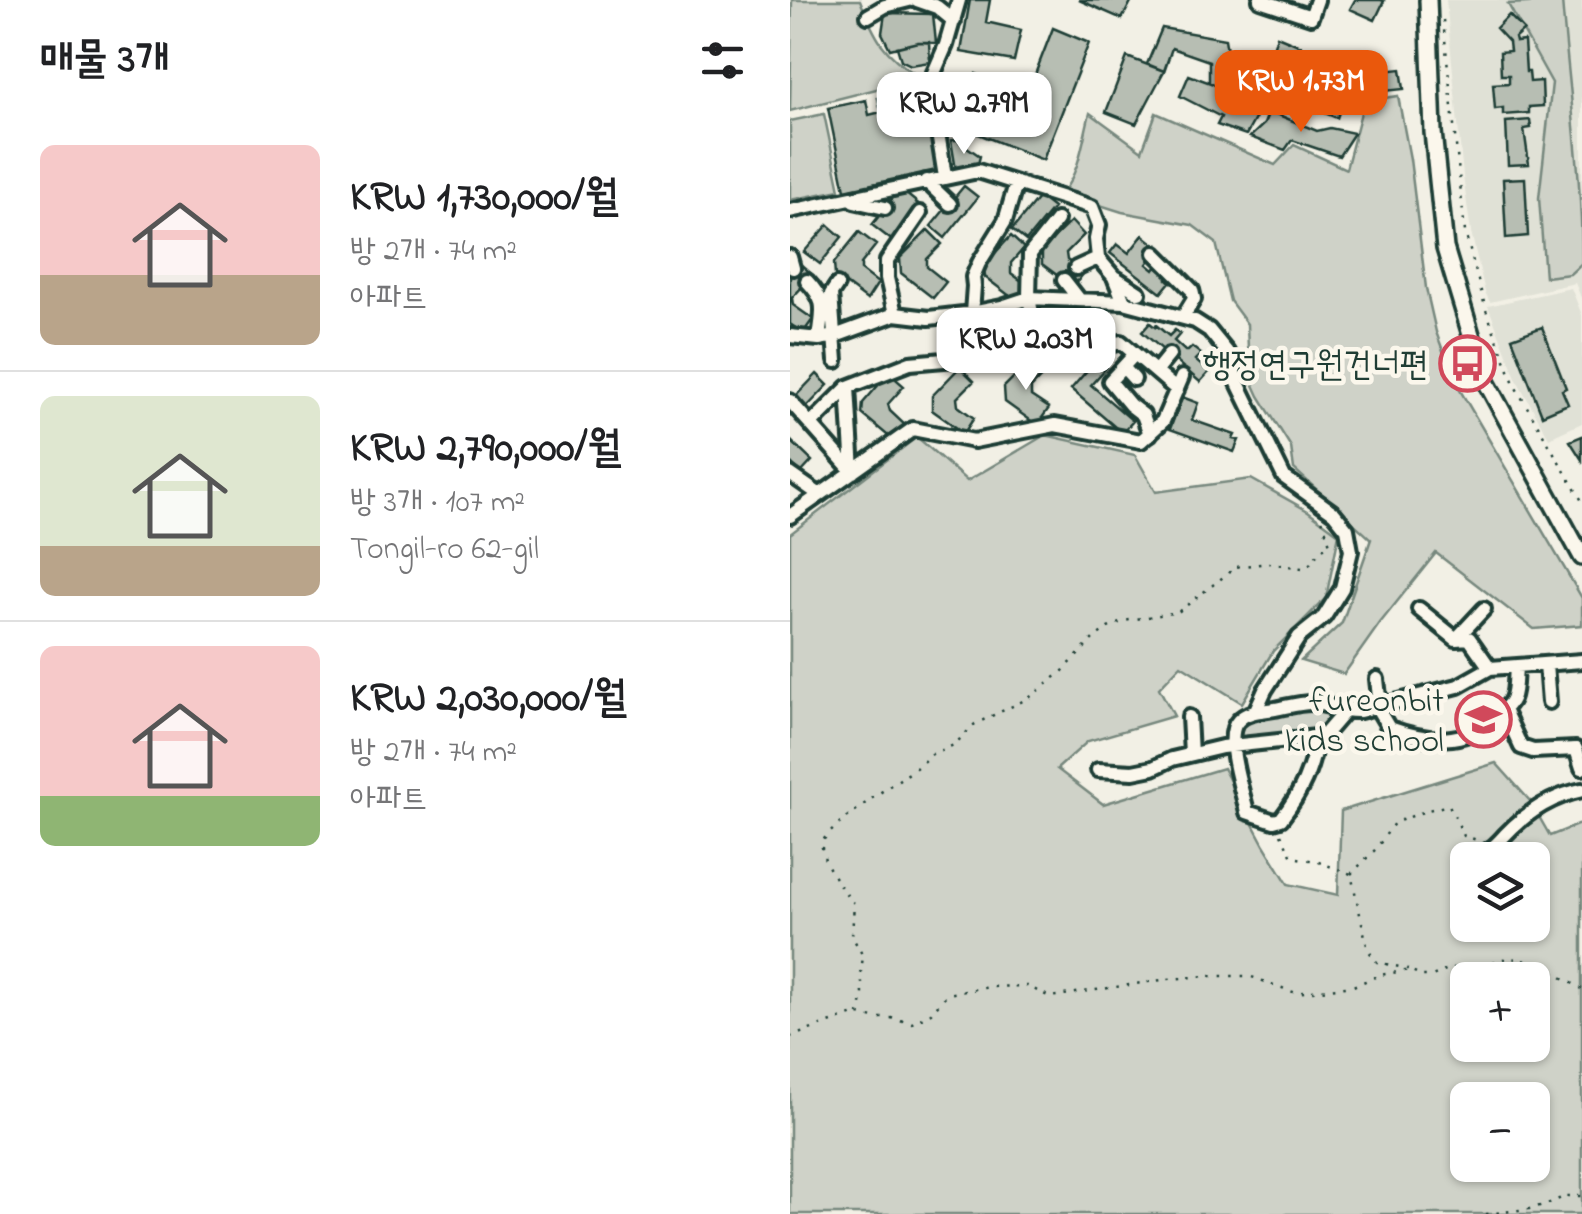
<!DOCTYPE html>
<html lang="ko">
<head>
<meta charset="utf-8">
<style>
	body { margin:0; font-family:"Indie Flower","Poor Story",sans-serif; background:#f2f2f2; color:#202124; height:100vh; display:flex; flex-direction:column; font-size:38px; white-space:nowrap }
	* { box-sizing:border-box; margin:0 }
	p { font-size:32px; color:#757577 }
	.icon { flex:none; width:55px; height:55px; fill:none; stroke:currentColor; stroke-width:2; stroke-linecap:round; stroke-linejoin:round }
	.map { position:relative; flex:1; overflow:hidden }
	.sheet { display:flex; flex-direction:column; background:#fff; width:790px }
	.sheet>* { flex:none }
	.fabs { position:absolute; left:660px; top:842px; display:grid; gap:20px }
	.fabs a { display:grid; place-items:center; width:100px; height:100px; border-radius:15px; background:#fff; box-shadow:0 2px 8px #0004; font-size:50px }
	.price { position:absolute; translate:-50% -85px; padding:0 22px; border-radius:20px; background:#fff; color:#222; font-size:32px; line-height:65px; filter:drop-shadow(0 2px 5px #0008) }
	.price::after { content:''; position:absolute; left:50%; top:60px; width:30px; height:22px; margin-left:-15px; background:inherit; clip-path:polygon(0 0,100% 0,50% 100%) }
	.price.current { background:#ea580c; color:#fff }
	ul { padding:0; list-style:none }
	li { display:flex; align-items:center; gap:30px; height:250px; padding:0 40px }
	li+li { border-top:2px solid #e0e0e0 }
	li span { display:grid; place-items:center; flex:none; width:280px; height:200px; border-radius:15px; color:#555 }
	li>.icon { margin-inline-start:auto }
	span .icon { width:120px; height:120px; fill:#fffc; stroke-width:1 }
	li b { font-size:42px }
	h2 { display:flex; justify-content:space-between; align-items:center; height:120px; padding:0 40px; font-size:42px }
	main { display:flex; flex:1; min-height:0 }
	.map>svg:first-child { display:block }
	.built { fill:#e0e1d6 }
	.green { fill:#cfd2c8; stroke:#77887e; stroke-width:2.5; fill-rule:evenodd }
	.building { fill:#b7beb3; stroke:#1f3d34; stroke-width:2.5 }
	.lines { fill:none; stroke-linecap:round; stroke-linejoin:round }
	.minor-casing { stroke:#1f3d34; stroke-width:20 }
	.major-casing { stroke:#1f3d34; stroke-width:22 }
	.path { stroke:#1f3d34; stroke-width:2.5; stroke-dasharray:2.5 8; stroke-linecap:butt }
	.minor { stroke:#fbf7ec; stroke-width:12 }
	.major { stroke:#fbf7ec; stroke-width:15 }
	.labels { text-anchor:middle; stroke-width:9; stroke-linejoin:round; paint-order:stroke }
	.poi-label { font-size:35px; fill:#1f3d34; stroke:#fbf7ec; text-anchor:end }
</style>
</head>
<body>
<main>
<section class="sheet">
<h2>매물 3개<svg class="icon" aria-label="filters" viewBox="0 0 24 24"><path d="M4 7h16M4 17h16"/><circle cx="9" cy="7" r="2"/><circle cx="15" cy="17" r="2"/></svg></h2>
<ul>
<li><span style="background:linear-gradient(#f6c9c9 65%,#b9a48a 0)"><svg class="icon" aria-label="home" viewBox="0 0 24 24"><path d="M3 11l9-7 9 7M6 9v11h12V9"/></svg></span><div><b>KRW 1,730,000/월</b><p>방 2개 · 74 m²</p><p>아파트</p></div></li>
<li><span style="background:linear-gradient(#dfe7d0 75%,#b9a48a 0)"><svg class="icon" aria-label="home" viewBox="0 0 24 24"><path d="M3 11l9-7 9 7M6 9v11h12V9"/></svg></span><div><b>KRW 2,790,000/월</b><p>방 3개 · 107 m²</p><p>Tongil-ro 62-gil</p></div></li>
<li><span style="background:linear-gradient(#f6c9c9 75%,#8fb573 0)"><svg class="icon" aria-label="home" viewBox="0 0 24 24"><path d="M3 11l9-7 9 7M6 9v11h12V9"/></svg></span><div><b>KRW 2,030,000/월</b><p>방 2개 · 74 m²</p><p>아파트</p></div></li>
</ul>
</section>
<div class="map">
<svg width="792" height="1214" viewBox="0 0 792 1214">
	<rect width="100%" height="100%" fill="#f2f0e5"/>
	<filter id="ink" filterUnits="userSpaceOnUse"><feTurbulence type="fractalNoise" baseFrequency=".01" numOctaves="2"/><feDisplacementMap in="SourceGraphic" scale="20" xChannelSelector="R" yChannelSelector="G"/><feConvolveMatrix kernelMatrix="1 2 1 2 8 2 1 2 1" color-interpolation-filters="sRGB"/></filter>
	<g filter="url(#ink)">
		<path class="built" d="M656,0H792V300L785,283L700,302L695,292L681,232L673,176Z
			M781,288L792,315V423L759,438L727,380L698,306Z"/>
		<path class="green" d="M2,0H70C85,38 93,54 128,76L110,83L0,111Z
			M772,1C779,89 792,176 792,263L780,274L755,277L749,198L762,83L718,4Z
			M608,96L620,159L636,288L646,332L664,380L792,598V625L744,629L646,553L590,623L554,674L511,661L552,623L581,539L504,469L501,447L469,396L459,374L457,324L440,301L426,243L402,225L332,212L272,193C290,172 293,139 300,113L352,151L366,113L485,165L504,145L556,169L574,101Z
			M34,114L50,190L0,200V121Z
			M255,435L345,455L366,492L461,479L518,511L549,534L536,598L483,651L452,703L391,665L369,688L384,716L298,741L267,769L313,804L433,768L474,845L498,884L548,895L551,811L706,763L740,801L760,836L792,823V1214H0V534L127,437L177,481ZM678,860H742V925H678ZM678,980H742V1045H678ZM678,1100H742V1165H678Z
			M525,705L546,712L542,724L526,735L449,742L450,728L459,720Z"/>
		<path class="building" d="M180,0H200L196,22L231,30L224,61L171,52Z
			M289,0H342L332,19Z
			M565,0H591L594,1L585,20L560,9Z
			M95,13L143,14L146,43L128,42L100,49L92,33Z
			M719,15L734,30L725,38L726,42L734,41L736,72H739L740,82L752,81L753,106L739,107V113L713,115V108L705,109L703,84L719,83V75H711L710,52L720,51L719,42L706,28Z
			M263,28L299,43L253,160L176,129L181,115L172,112L186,74L237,95Z
			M372,28L435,39L444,92L419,82V61L382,48L374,71L357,64Z
			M487,36L511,46L495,92L472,84Z
			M128,42H139L140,62L121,65L111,60L107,47Z
			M548,56L566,61L547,118L530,111Z
			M337,57L374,71L346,124L316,112Z
			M611,69L614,89L576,93L574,73Z
			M399,75L445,92V97L471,108L456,135L427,125L431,117L390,96Z
			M571,79L573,93L563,94L562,80Z
			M133,88L151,169L55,190L38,108L76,100L79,115L91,112L88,98Z
			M479,111L527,131L540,128L564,133L549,156L502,140L495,150L460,137L474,124Z
			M740,120L741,128L734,129L739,164L718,165L716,122Z
			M161,140H167L190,156L187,168L166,170Z
			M735,178L738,236L716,238L713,179Z
			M174,186L188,197L155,238L141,226Z
			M110,189L131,206L104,242L82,225Z
			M249,197L263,208L236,241L222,230Z
			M281,221L294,235L276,253L277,260L294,273L283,287L252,264V249Z
			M38,225L52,237L30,264L14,252Z
			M138,230L152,244L137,259V267L156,282L143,298L111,273L110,258Z
			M69,232L86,245L71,264V270L88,283L77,300L45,276L44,263Z
			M353,235L369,248L357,264L364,270L366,267L379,277L377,279L380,282L371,293L320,253L327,244L339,253Z
			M221,236L234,248L221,263V273L237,285L225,300L195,277L194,265Z
			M8,262L23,275L2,298L3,305L23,319L13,333L0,324V272Z
			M360,323L365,327L366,325L379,336L385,330L390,334L384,341L395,351H398L402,347L411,354L405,360L419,372L410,382L352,332Z
			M752,327L776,388L772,390L778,404L752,415L722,338Z
			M242,359L256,372L241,388V396L259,408L247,425L215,402L214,387Z
			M307,359L317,367L301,385L343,421L332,433L281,389Z
			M170,367L184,381L167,398L168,406L184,418L174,433L142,410V396Z
			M99,373L114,386L98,404L100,411L115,425L103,440L72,414L73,403Z
			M27,374L38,385L15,409L4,398Z
			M392,397L408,403L402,420L445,435L443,439L449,440L444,452L380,429Z
			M792,436V460L780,441Z
			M0,440L22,461L11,473L0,462Z"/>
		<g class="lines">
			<defs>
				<path id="minor" d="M127,0L147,7L164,21
					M470,0L521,17L527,0
					M78,16L95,6L119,0
					M155,177L140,82L156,45L169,0
					M136,181L160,204
					M64,201L95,208
					M0,211L188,171L302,207L309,225L306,239L308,258L324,277L334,302
					M365,253L402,290L404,299L393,317
					M0,257L3,268
					M286,268L308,258
					M326,278L349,293
					M274,280L288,298
					M17,281C38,303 32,310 29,339
					M182,313L184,286L183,277L189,263L215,221L226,184
					M105,314L97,278V261L130,213
					M245,328L239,298L240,254L267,220
					M0,336L29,339L45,336L105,314L139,318L182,313L212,307L239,298L334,302L405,321L419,330L437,352L447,381L494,477L544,513L557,529L561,551L552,588L534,617L509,637L475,690L465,712
					M345,354L320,381L340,405L353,415L360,434
					M46,361L41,294L47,285
					M333,367L344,379
					M366,371L379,355
					M58,387L63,472
					M0,401L63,472
					M21,424L58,387L120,363L199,356L272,357L331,342L387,390
					M0,474L30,495
					M0,516L123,429L184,441L265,425L351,441L373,421L392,377
					M629,609L666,639L679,638L700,668
					M666,639L694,609
					M756,665L759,702
					M587,679L589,697L586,706L599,728C637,742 674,746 706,717C711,712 719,706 722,699C726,690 725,676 726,667
					M714,710L731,747L743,751L786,749L792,768
					M554,712L536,733L527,737C522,770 511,793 491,819L484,821L457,812C453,792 433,736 448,721C456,711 473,711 485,709C497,707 511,702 524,703C542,705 550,712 570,711L668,686L700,668L792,661
					M399,717L401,754
					M308,770L343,772L363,768L382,759L432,747L527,737
					M690,855C702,849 707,844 715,835C736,813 763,796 792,790"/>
				<path id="major" d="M638,0L643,132L655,248L694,378L792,557"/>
			</defs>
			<use href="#minor" class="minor-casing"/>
			<use href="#major" class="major-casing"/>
			<path class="path" d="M653,20L675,232L696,310L725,386L792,501
				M491,834L502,857L526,861L561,874L578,950L587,962L618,969
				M561,874L586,849L604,823L638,810L659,805L674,836L690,841
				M69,1015L73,994L71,972L73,956L62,936L64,903C54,893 26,855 33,841C39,828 105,781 121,772L142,754L164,745L185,724L239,698L272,672L304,638L318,628L334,621L388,612L446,567L479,563L512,568L519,565L531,550L540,544L532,519
				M0,1037L64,1014L84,1018H101L122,1023L141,1013L157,994L200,987L237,986L260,997L378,979L416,976H459L506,993L563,986L590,975L620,970L632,976H642L660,968H696C720,942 768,975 792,989
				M696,1214L739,1209L757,1204L776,1196H792"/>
			<use href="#minor" class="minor"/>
			<use href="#major" class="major"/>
		</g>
	</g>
	<defs>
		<symbol id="bus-ring" viewBox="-11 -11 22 22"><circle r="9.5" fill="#fbf7ec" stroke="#d1495b" stroke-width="1.5"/><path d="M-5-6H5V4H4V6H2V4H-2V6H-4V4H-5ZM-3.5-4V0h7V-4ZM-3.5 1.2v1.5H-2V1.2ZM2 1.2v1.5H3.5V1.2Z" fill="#d1495b"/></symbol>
		<symbol id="school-ring" viewBox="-11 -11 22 22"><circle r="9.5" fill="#fbf7ec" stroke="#d1495b" stroke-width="1.5"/><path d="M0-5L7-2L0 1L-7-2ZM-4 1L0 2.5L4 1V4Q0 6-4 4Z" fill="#d1495b"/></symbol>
	</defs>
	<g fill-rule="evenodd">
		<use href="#bus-ring" x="646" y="332" width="63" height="63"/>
		<use href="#school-ring" x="662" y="688" width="63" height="63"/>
	</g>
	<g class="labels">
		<g class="poi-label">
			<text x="638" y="375">행정연구원건너편</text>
			<text x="654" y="711">fureonbit<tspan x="654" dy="40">kids school</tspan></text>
		</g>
	</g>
</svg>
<div class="fabs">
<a><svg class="icon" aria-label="layers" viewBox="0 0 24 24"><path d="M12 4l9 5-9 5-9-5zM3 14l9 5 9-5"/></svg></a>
<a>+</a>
<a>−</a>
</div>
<b class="price current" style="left:511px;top:135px">KRW 1.73M</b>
<b class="price" style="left:174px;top:157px">KRW 2.79M</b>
<b class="price" style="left:236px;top:393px">KRW 2.03M</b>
</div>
</main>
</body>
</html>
